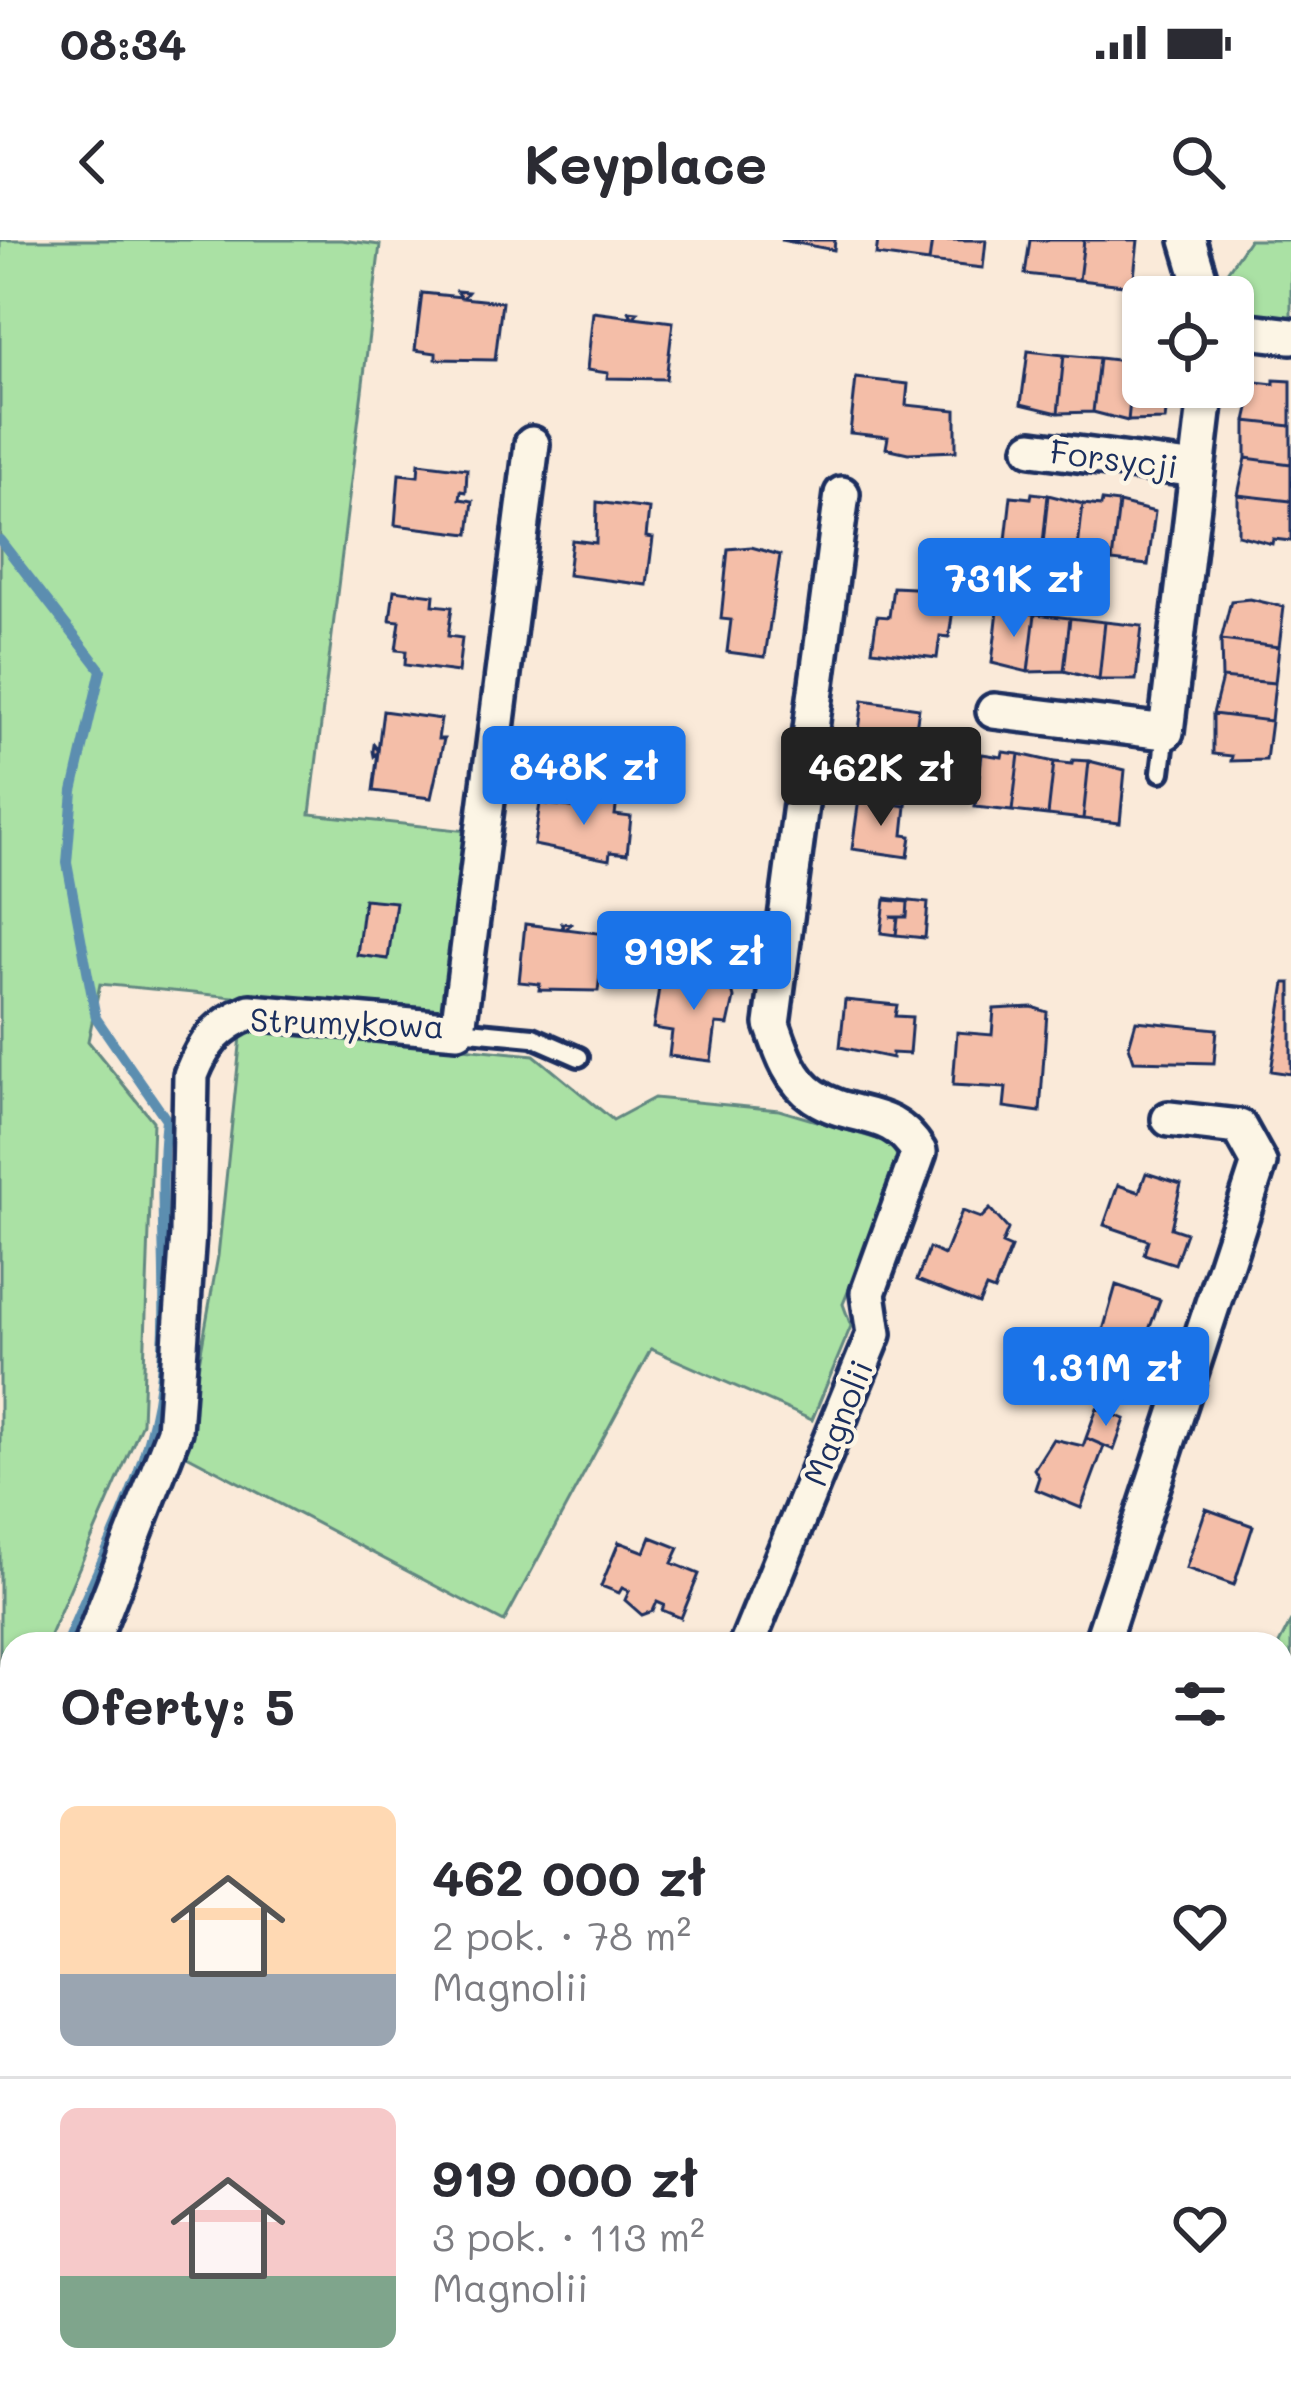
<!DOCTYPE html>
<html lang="pl">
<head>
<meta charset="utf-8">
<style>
	body { margin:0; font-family:Mali,sans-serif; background:#f7f7f7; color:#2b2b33; height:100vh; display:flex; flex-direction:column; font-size:45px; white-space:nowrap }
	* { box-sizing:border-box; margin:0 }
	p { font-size:39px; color:#7c7c81 }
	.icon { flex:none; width:66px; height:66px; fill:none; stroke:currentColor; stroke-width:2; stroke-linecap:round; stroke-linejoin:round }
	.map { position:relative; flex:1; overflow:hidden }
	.details { position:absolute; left:0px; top:1392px; width:1293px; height:768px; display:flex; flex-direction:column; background:#fff; border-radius:36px 36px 0 0; box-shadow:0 3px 9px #0004 }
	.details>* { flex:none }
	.fabs { position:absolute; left:1122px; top:36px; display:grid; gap:24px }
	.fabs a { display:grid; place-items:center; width:132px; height:132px; border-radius:18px; background:#fff; box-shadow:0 3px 9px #0004; font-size:60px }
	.price { position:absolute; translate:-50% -102px; padding:0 27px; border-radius:12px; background:#1a73e8; color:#fff; font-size:39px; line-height:78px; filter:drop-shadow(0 3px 6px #0008) }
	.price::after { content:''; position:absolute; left:50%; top:72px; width:36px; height:27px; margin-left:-18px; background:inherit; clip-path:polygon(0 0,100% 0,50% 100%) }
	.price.active { background:#222; color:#fff }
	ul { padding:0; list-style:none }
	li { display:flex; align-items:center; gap:36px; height:300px; padding:0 60px }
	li+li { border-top:3px solid #e1e1e2 }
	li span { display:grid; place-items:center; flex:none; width:336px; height:240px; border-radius:18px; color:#555 }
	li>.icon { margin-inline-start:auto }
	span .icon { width:144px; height:144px; fill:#fffc; stroke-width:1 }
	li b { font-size:51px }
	h2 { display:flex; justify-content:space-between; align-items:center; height:144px; padding:0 60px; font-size:51px }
	.status { display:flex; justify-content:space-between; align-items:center; height:84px; padding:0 60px; background:#fff; direction:ltr }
	.status svg { height:33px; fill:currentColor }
	header { display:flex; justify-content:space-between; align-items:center; height:156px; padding:0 60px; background:#fff; font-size:54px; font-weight:700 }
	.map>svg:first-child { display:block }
	.green { fill:#aae1a4; stroke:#628881; stroke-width:3 }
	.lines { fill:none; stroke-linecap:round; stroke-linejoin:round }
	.stream { stroke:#5b8eb0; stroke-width:10 }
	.building { fill:#f4bea8; stroke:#1b2f5e; stroke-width:3 }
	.lane-casing { stroke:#1b2f5e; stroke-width:26 }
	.street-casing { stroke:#1b2f5e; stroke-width:42 }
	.secondary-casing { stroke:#1b2f5e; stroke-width:57 }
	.path { stroke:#1b2f5e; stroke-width:6; stroke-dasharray:9 9; stroke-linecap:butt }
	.lane { stroke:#fcf5e5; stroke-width:16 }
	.street { stroke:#fcf5e5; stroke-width:33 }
	.secondary { stroke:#fcf5e5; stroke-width:48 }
	.labels { text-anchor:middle; stroke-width:9; stroke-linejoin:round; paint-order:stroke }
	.street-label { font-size:33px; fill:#1b2f5e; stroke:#fcf5e5 }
</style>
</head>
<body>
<div class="status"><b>08:34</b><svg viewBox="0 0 49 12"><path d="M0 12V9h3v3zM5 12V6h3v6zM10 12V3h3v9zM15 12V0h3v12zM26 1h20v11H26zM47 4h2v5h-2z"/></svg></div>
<header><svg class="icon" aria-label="back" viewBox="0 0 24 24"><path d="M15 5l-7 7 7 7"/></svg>Keyplace<svg class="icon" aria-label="search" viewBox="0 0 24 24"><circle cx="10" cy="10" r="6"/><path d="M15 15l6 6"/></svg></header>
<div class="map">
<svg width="1291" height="2160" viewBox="0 0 1291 2160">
	<rect width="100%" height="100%" fill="#faead9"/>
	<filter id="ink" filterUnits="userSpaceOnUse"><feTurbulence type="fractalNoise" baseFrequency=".00833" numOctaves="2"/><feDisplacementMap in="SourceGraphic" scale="24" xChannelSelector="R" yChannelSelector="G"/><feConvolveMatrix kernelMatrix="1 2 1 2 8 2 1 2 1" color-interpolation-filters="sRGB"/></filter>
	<g filter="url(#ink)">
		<path class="green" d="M0,0H341L380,5L310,574L468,591L442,806L534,815L613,880L654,858L779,870L891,903L900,923L843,1064L851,1086L812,1180L651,1109L504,1382L183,1213L218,1016L245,758L100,744L88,801L153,881L142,1183L46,1404H12V1485L0,1513Z
			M1249,0H1291V81L1233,75L1224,36Z
			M1291,1381V1921L1281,1915L1279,1404Z"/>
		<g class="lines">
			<path class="stream" d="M0,300L101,430L73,551L67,623L96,778L166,879C155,978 176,1083 153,1181C136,1257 95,1332 66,1404
				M0,1567L12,1538
				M0,1692L12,1663"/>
		</g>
		<path class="building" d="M781,0H835L834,10Z
			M878,0H932L929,22L876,15Z
			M932,0H986L983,28L929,22Z
			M1030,0H1084L1079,40L1025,34Z
			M1084,0H1138L1133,46L1079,40Z
			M457,51L468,52L463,58L502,62L495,120L436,119V113L415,110L422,53L461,57Z
			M629,71L638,72L634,77L673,82L666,139L607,138L608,133L587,130L593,72L632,77Z
			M1028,111L1064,115L1058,173L1021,164Z
			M1064,115L1099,118L1093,172L1058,173Z
			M1099,118L1134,122L1128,181L1093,172Z
			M1134,122L1143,123V147H1169L1165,180L1128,181Z
			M856,138L908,144L906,165L956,170V211L908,213L886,208L888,197L850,193Z
			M1274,140L1291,141V186L1246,181L1255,142L1274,144Z
			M1246,181L1291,186V224L1246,218Z
			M1246,218L1291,224V261L1238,255Z
			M419,223L467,229L466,252L461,251L460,259L473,261L469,294L395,285L399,234L418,236Z
			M1032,253L1048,255L1042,313L1005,309L1011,256L1031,258Z
			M1048,255L1083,264L1077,317L1042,313Z
			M1238,255L1291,261V301L1273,299L1272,304L1238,295Z
			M1102,261L1119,263L1112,321L1077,317L1083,264L1101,266Z
			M597,262L649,269L646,297L653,298L647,345L568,335L572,300L596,303Z
			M1119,263L1155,272L1148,325L1112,321Z
			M751,307L780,315L765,417L727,412L731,380L721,379L728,309Z
			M893,347L932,349L930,359L954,362L949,397L940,396L937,418L872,410L877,376L889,377Z
			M394,350L434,355L433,365L452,367L448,396L462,398L458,432L405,425L406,411L396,410L400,381L390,380Z
			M1250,359L1284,367L1279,407L1221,400L1231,361Z
			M998,370L1035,374L1028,432L992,423Z
			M1035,374L1070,378L1064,431L1028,432Z
			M1070,378L1105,382L1099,440L1064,431Z
			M1105,382L1142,386L1136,440H1099Z
			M1221,400L1279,407L1275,443L1222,438Z
			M1222,438L1275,443L1271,481L1213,474Z
			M863,460L919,468L916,488L908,487L901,544L909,545L906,566L850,558Z
			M383,471L441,479L438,499H444L431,558L373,551L378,512L374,516L373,511L374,505L378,510Z
			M1213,474L1271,481L1266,520L1231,521L1232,516L1213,514Z
			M1003,512L1019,514L1012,571L975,567L982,514L1002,517Z
			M1019,514L1054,522L1048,575L1012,571Z
			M1073,520L1089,521L1083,579L1048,575L1054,522L1072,524Z
			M1089,521L1125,530L1120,583L1083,579Z
			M573,554L617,560L615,575L631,577L627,614L610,612L609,620L534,605L540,563L572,567Z
			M859,559L906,566L903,595L911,596L908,617L852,609Z
			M885,658L928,663L925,698L896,695L898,678L890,677H907L908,662Z
			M364,659L396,662L388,719L357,715Z
			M885,660L908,662L907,677H890L898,678L896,695L881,693Z
			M561,683L571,684L566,689L605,694L598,751L539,750L540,744L519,742L525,684L564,689Z
			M657,717L696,722L693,745L654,742Z
			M695,728L723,731L721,749L732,750L734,758L728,785L716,784L711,821L669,816L672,791L653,788L660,741L693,745Z
			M1285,743H1291V834L1271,831Z
			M845,760L897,765L895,776L912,777L909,814L892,813V818L840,807Z
			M1032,767L1047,772L1040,872L1004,867L1006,848L953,845L957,792L992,795L994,769Z
			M1136,781L1217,789L1214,823L1134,821L1129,806Z
			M1146,933L1181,944L1171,988L1186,993L1175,1024L1144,1014L1148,1000L1104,985L1118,945L1139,952Z
			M990,969L1008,989L1002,1004L1011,1008L994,1051L986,1048L979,1064L917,1040L929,1008L944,1015L962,971L981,978Z
			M1116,1045L1160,1060L1130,1141L1092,1129Z
			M1097,1168L1125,1179L1114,1210L1086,1198Z
			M1086,1198L1104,1206L1081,1268L1035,1249L1039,1237L1034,1229L1053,1199L1083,1206Z
			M1206,1269L1253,1286L1234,1345L1186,1328Z
			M651,1297L679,1308L672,1323L699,1334L681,1378L662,1370L664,1365L657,1362L653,1371L642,1375L625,1360L629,1351L622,1348L619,1353L601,1346L619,1302L645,1312Z
			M0,1906L12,1911V1970L1,1993Z
			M104,2148H171L166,2160H102Z
			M345,2148H392L386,2160H347L341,2157Z"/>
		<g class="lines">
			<defs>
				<path id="lane" d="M1161,532L1166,492
					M458,790L533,797L579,817
					M75,2160L81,2148
					M437,2160L443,2148
					M926,2160L938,2148"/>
				<path id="street" d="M1188,0L1205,57
					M1233,89L1291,96
					M1032,208L1197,230
					M994,471L1166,492L1207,147
					M91,1404L174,1191L188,993L191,835C204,802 218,785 250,772L458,790L532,204
					M747,1404L874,1094L868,1053L919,912C891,865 853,882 814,856C790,840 781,810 772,784L842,254
					M1101,1404L1259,923L1239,887L1169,879
					M0,1747L12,1722"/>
				<path id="secondary" d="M0,1615L12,1619
					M1052,2148L1069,2160"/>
			</defs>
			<use href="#lane" class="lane-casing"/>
			<use href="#street" class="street-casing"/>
			<use href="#secondary" class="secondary-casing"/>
			<path class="path" d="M998,2148L1015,2160"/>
			<use href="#lane" class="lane"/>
			<use href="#street" class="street"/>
			<use href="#secondary" class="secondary"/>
		</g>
	</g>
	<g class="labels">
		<g class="street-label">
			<text transform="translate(1114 219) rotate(7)" y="12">Forsycji</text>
			<text transform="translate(347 783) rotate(2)" y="12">Strumykowa</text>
			<text transform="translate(838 1183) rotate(-68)" y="12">Magnolii</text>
		</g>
	</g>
</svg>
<div class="fabs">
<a><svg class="icon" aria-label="locate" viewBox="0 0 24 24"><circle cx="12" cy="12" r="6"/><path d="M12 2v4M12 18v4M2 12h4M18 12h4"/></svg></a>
</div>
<b class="price" style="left:1014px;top:400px">731K zł</b>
<b class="price" style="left:584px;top:588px">848K zł</b>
<b class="price active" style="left:881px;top:589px">462K zł</b>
<b class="price" style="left:694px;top:773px">919K zł</b>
<b class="price" style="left:1106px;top:1189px">1.31M zł</b>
<section class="details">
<h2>Oferty: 5<svg class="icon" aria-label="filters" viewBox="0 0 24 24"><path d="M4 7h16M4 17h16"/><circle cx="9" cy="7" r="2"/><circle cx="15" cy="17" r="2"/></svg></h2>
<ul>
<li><span style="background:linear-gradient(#ffd9b3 70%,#9aa5b1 0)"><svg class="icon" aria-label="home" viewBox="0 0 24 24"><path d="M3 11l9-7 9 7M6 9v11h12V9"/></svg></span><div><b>462 000 zł</b><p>2 pok. · 78 m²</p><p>Magnolii</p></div><svg class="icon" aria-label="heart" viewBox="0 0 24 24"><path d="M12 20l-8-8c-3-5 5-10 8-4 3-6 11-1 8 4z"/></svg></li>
<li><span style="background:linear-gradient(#f6c9c9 70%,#7fa58c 0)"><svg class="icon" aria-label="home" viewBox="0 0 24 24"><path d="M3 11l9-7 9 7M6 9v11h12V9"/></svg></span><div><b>919 000 zł</b><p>3 pok. · 113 m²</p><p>Magnolii</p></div><svg class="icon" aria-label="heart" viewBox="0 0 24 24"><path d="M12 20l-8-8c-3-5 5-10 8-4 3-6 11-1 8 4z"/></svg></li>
</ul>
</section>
</div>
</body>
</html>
